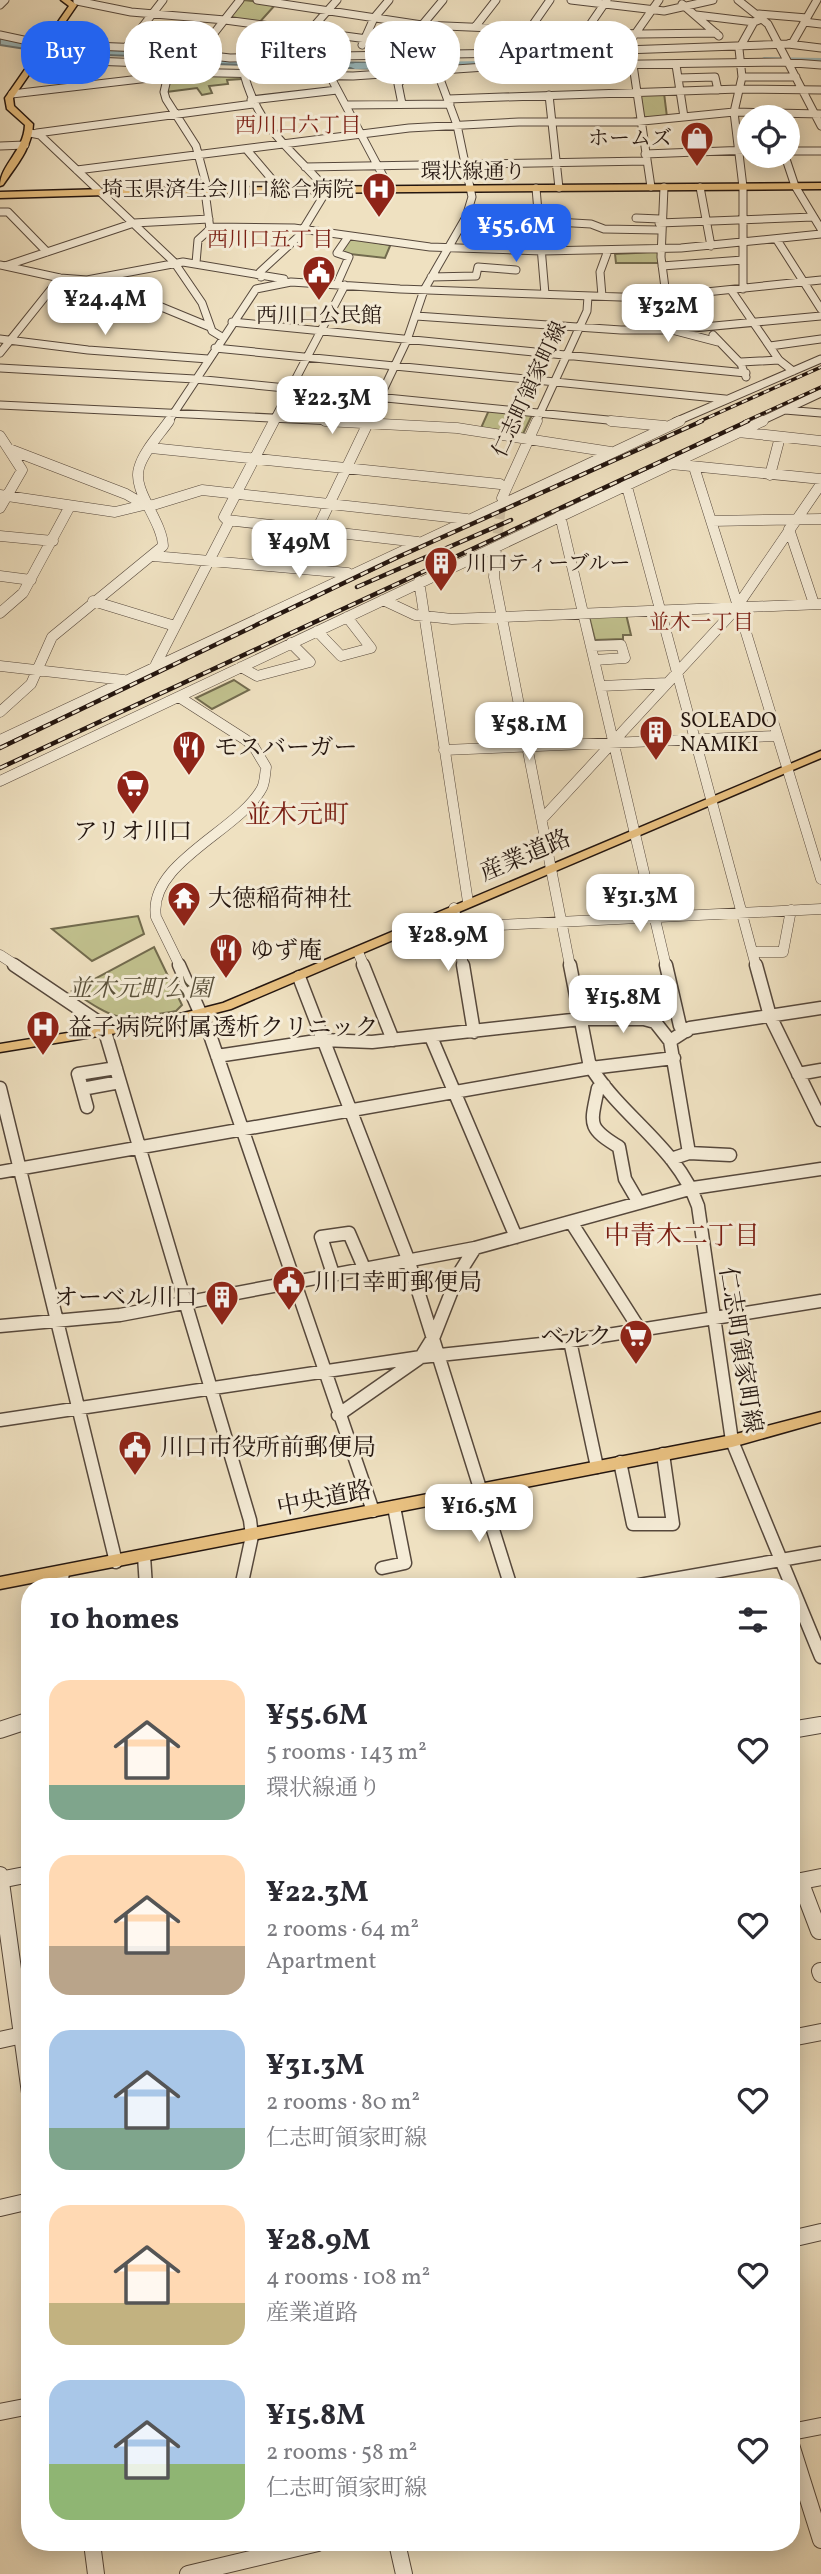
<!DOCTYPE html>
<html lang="en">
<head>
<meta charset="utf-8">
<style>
	body { margin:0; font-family:Vollkorn,"Noto Serif JP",serif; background:#f7f7f7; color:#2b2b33; height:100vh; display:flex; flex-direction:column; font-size:26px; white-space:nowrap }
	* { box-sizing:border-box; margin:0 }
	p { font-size:23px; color:#7c7c81 }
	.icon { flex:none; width:38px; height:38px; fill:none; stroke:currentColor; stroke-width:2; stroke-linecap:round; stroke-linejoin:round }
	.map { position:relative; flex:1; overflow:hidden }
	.drawer { position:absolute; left:21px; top:1578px; width:779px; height:973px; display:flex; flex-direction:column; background:#fff; border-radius:28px; box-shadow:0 4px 18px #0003 }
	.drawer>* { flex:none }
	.top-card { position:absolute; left:21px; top:21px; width:780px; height:63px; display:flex; gap:14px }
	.fabs { position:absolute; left:737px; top:105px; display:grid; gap:14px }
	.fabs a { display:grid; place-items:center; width:63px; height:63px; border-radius:50%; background:#fff; box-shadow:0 4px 18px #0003; font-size:35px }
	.price { position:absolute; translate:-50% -60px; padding:0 16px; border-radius:14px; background:#fff; color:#222; font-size:23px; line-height:46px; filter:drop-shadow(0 2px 4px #0008) }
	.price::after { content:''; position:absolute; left:50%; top:42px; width:21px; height:16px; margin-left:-10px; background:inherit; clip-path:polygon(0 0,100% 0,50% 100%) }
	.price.current { background:#2563eb; color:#fff }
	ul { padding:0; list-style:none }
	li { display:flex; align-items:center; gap:21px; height:175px; padding:0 28px }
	li span { display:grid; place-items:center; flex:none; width:196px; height:140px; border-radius:21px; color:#555 }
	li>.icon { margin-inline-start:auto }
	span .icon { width:84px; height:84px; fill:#fffc; stroke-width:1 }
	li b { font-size:30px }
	h2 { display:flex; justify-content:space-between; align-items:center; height:84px; padding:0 28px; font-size:30px }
	.tag { padding:0 24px; border-radius:28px; background:#fff; box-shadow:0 4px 18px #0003; font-size:24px; line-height:63px }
	.tag.current { background:#2563eb; color:#fff }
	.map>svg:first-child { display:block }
	.green { fill:#c1c18e; stroke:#726b4e; stroke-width:2 }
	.water { fill:#9ebbbd; stroke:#6d7977; stroke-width:2 }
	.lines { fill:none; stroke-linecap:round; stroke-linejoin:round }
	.river { fill:#9ebbbd; fill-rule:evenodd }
	.minor-tunnel { stroke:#d0c2a6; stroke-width:10; stroke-dasharray:10 4.5; stroke-linecap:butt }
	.minor-far3-casing { stroke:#56483c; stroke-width:9 }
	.minor-far2-casing { stroke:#56483c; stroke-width:11 }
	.minor-far1-casing { stroke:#56483c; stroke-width:15 }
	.minor-casing { stroke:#56483c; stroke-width:18 }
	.major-casing { stroke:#23150f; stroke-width:3 }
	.minor-far3 { stroke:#f5ecd7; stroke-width:7 }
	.minor-far2 { stroke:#f5ecd7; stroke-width:10 }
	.minor-far1 { stroke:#f5ecd7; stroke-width:12 }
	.minor { stroke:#f5ecd7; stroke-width:16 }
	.major { fill:#e8c080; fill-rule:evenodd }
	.rail-far1-casing { stroke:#23150f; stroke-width:3.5 }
	.rail-casing { stroke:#23150f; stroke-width:4.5 }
	.rail-far1 { stroke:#f5ecd7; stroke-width:2; stroke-dasharray:6; stroke-linecap:butt }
	.rail { stroke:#f5ecd7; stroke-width:2.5; stroke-dasharray:8; stroke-linecap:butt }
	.labels { text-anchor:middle; stroke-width:6; stroke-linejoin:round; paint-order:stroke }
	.far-neighbourhood-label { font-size:21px; fill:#7a1f14; stroke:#f5ecd7 }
	.far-poi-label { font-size:21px; fill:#23150f; stroke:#f5ecd7; text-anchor:end }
	.far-street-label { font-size:21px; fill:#23150f; stroke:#f5ecd7 }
	.poi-label { font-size:24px; fill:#23150f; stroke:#f5ecd7; text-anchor:start }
	.street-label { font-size:24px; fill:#23150f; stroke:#f5ecd7 }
	.park-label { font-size:24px; font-style:italic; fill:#5a513b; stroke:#f5ecd7 }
	.neighbourhood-label { font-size:26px; fill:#7a1f14; stroke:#f5ecd7 }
</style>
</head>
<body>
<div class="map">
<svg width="821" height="2574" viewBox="0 0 821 2574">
	<rect width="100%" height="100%" fill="#efe1c1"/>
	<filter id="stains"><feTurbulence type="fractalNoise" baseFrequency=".00286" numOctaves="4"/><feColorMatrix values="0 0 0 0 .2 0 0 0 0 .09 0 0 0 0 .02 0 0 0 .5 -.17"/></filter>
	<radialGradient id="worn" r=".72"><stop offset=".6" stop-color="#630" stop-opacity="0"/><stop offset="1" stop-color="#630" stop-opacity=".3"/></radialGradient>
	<path class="green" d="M244,0L276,4L258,24L228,20Z
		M541,32L630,35L615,59L522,60L517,57L532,34Z
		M169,73L240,75L241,79L227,80L228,84L209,86L212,93L202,95L197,88L166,92Z
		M664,93L667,117H642L640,94Z
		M350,238L390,245V246L385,258L341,253Z
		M656,252L659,254L660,263H616L615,254Z
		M489,410L532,415L523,434L481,428Z
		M626,614L631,635H623V639L595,640L589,616Z
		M234,680L249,690L212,709L196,698Z
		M138,916L144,934L92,961L52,929Z
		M154,947L182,1005L176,1011C119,1021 121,1024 72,991Z"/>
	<path class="water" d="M0,38L266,61L384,63L383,69L214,64L132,56L51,53L0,45Z"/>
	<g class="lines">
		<path class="river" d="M764,57L821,58V64L760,62L758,60Z
			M487,61L493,64L491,66L355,69L349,66L355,63Z"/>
		<path class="minor-tunnel" d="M496,548L502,498"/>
		<defs>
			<path id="minor-far3" d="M257,0L422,25L640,34L716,33
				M571,0L664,11L713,0
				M738,0L768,24L821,126
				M77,1L131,12L225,20L367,39L417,36
				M682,4L719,36
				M0,5L5,0
				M759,14L807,18
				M696,15L754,22L759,20
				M804,22L821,24
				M475,27L496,0
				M585,32L607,0
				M0,35L42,44L143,48L230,58L513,53
				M633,37L659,0
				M788,44L821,48
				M362,45L374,18L389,0
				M126,48L163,0
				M624,50L788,44L793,42L817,0
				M197,55L240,0
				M38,59L145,63L176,72L353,76L500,66L781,62L821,65
				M285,59L337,0
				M509,59L550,0
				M633,65L651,187
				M676,65L684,117
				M169,71L164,92L166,99L196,146L208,191
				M244,74C259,130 292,149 327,190L299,236L260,272L261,277
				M66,75L71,61
				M330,76L390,189
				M742,77H796
				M678,78L715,77L718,90
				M12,94L166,76
				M549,95L559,188
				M448,99L739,89L821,90
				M251,100L337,90
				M402,104L398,84L404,77L403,72
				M346,105L450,104
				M30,133L40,135L174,262L202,303L212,331L222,337
				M37,133L253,104
				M0,146L25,145
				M247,150L281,190
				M788,151H821
				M645,154L749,150
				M785,156L795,186L821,229
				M305,167L646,161
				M77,170L409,128L519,122H633L734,112L821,114
				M664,187L661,257L670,326L672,330L718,342
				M700,187L711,246
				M536,188L545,294
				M0,212H8L47,252
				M466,217L591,224L604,229L659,230
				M636,218L660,219
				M659,223L813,217
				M210,227L294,228L430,247L542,251L681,248L821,234
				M777,240L821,309
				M196,263L198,240L210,229L205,191
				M0,265L60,278L87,280L183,262L284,279
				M5,266L134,223L209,219
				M662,266L743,260
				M431,277L476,276L478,267L516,270
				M109,278L125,292L210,327
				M337,284L349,257L337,253L348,237
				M743,289V187L734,112L742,77L739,49L754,22
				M731,290L779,360L793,371
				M602,296L600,272L607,253
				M416,316L621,330H672L821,316
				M232,322L746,373
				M713,335L741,364L746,377
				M0,339L88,350L208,359
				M770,346L821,339
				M215,348L725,399
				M0,353L60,278
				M741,362L779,360
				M0,368L195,379L628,422
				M0,405L356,422
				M785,410L821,413
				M168,422L256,289L291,282L400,289L648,298L821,280
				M273,422L345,285
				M368,422L407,340L424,290L466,217L472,197L457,125L437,71L418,44V30L443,0
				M536,422L587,311L588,296
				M675,422L821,359
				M759,422L821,393"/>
			<path id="minor-far2" d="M325,421L457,428L611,452
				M611,421L665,426
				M738,432L821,441
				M0,436L22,470L0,508
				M151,448L500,484
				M9,449L126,494L145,505
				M671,464L821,479
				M694,467L737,603
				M770,475L780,437
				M626,483L756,966
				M0,495L115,512L148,504
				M502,498L537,421
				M150,506L202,490L467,519
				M560,515L666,966
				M227,520L418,542
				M712,521L821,519
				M789,529L814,604
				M0,536L53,541
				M496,548L494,577L570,966
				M153,556L348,573
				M299,567L369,421
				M0,576L31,580
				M419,581L468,902
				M383,600L415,615L452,619L821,604
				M93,601L175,626
				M734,611L741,616L821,879
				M0,613L23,593L70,506
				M317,631L341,656L371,648L347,617
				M592,646L621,645L625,658L595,660
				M156,664L229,522L224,517L274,421
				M0,666L124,680
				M241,667L257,676L310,662L291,643
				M601,686L667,683
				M179,697L246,740L254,747L266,767C265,774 265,782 262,788C239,831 147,863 156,917L180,966
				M0,712L31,684L52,637L163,546C162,520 132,491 139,468C143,452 160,434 169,421
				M0,740L680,421
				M444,750L776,736
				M0,781L763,421
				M542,819L734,611L821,484
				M454,908L463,966
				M457,927L821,909
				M358,952L364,966
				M753,952H783L791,910
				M0,955L17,966"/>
			<path id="minor-far1" d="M14,965L103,1025L250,1520L252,1536L241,1587
				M179,965L210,1035L373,1511
				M363,965L393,1040
				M463,965L474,1032
				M570,965L589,1062L594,1072C626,1120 678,1149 698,1206L732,1441L821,1657
				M666,965L680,1026L687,1031
				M756,965L770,1016L821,1120
				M299,977L408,1259L511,1587
				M431,1037L516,1237
				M217,1056L323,1040L372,1042L581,1019H644L655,1022L670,1041
				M798,1074L821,1070
				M604,1085L598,1088C591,1124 586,1127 619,1147L625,1179L639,1203
				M0,1088L116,1562
				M82,1089L120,1082
				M87,1107L78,1074L116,1068
				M689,1153L730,1155
				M671,1159L689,1153L670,1041L690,1028L821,1008
				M0,1172L591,1068L674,1058
				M571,1222L640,1330
				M333,1274L321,1237L349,1233L364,1268
				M0,1326L120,1315L475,1248L693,1188L821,1169
				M570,1341L597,1467
				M338,1415L421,1357L434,1336L458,1275L475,1248
				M0,1420L421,1357L570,1341L821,1301
				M620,1462L633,1524H673L663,1454
				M144,1556L146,1587
				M382,1568L405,1563L394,1507
				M61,1587L63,1572
				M628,1587L821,1553"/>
			<path id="minor" d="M0,1730L30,1720
				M791,1730L821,1725
				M0,1875L30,2093
				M0,1880L30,1874
				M800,1881L819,1931
				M791,1883L821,1877
				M820,1971L821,1974
				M791,2038L821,2032
				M0,2040L27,2034
				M0,2208L30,2201
				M791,2239L821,2232
				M0,2412L30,2406
				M791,2432L821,2426
				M791,2445L821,2540
				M92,2543L96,2574
				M397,2543L404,2574
				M188,2574L318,2543"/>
			<path id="major" d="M61,0H70L77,5L13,98L14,106L33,124C32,148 16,166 3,185L0,186C0,165 24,151 25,125L7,109L5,98L69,6Z
				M821,183V189L142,194L0,198V192L142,188Z
				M821,751V758L231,1009L172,1024L0,1052V1044L172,1016L223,1003Z
				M821,1412V1422L732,1447L0,1589V1577L732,1435Z"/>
		</defs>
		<use href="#minor-far3" class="minor-far3-casing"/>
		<use href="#minor-far2" class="minor-far2-casing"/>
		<use href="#minor-far1" class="minor-far1-casing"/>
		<use href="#minor" class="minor-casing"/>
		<use href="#major" class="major-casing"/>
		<use href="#minor-far3" class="minor-far3"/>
		<use href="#minor-far2" class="minor-far2"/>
		<use href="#minor-far1" class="minor-far1"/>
		<use href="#minor" class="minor"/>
		<use href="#major" class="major"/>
		<defs>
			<path id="rail-far1" d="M698,422L821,367
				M744,422L821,387"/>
			<path id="rail" d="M357,587L511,520
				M0,748L398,557L702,421
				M0,768L748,421"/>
		</defs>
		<use href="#rail-far1" class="rail-far1-casing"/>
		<use href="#rail" class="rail-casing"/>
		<use href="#rail-far1" class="rail-far1"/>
		<use href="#rail" class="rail"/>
	</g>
	<defs>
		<symbol id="shop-pin" viewBox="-11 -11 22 30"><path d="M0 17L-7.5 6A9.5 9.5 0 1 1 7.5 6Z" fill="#8f2418" stroke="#f5ecd7"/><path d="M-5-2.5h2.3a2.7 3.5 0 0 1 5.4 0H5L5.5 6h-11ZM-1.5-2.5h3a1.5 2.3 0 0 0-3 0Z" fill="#fff"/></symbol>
		<symbol id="hospital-pin" viewBox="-11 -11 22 30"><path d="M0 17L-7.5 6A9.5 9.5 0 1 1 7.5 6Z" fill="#8f2418" stroke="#f5ecd7"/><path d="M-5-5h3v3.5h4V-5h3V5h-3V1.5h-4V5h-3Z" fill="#fff"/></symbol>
		<symbol id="civic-pin" viewBox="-11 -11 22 30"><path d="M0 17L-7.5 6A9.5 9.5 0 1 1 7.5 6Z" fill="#8f2418" stroke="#f5ecd7"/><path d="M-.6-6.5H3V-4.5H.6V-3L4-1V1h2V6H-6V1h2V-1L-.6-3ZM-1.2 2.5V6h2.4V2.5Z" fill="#fff"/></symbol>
		<symbol id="building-pin" viewBox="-11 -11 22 30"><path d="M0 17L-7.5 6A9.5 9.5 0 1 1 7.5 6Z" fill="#8f2418" stroke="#f5ecd7"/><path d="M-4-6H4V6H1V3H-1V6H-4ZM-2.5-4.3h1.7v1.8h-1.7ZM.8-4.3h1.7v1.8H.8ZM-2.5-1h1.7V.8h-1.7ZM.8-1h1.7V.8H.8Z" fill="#fff"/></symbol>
		<symbol id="restaurant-pin" viewBox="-11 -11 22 30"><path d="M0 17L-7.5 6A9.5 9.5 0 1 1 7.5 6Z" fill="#8f2418" stroke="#f5ecd7"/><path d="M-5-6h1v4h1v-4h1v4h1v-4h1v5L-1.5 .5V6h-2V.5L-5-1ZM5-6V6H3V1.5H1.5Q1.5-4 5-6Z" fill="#fff"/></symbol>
		<symbol id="supermarket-pin" viewBox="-11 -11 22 30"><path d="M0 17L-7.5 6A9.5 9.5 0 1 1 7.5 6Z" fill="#8f2418" stroke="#f5ecd7"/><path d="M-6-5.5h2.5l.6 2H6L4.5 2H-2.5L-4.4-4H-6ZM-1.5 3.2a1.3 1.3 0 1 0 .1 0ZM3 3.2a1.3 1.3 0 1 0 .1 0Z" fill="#fff"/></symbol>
		<symbol id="temple-pin" viewBox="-11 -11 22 30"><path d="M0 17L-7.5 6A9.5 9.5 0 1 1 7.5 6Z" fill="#8f2418" stroke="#f5ecd7"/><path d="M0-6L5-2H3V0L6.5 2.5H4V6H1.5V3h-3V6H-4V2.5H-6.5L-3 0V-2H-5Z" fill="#fff"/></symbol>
	</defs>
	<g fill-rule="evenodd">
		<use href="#shop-pin" x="678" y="119" width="38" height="52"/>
		<use href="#hospital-pin" x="360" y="170" width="38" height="52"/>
		<use href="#civic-pin" x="300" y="253" width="38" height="52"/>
		<use href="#building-pin" x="422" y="544" width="38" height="52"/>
		<use href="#building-pin" x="637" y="713" width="38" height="52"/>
		<use href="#restaurant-pin" x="170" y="728" width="38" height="52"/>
		<use href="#supermarket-pin" x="114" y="767" width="38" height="52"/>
		<use href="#temple-pin" x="165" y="879" width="38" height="52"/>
		<use href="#restaurant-pin" x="207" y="931" width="38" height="52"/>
		<use href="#hospital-pin" x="24" y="1008" width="38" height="52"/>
		<use href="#civic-pin" x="270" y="1263" width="38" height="52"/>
		<use href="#building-pin" x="203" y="1278" width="38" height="52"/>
		<use href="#supermarket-pin" x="617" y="1317" width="38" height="52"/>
		<use href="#civic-pin" x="116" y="1428" width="38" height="52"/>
	</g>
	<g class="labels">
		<g class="far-neighbourhood-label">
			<text x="298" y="132">西川口六丁目</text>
			<text x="270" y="246">西川口五丁目</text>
			<text x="701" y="629">並木一丁目</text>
		</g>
		<g class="far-poi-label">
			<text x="672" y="145">ホームズ</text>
			<text x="354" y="196">埼玉県済生会川口総合病院</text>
			<text x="319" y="322" text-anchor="middle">西川口公民館</text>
			<text x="466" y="570" text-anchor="start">川口ティーブルー</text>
			<text x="680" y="727" text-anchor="start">SOLEADO<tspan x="680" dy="24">NAMIKI</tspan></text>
		</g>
		<g class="far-street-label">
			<text x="473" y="178">環状線通り</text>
			<text transform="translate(529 389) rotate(-65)" y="7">仁志町領家町線</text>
		</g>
		<g class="poi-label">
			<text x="214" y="755">モスバーガー</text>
			<text x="133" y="839" text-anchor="middle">アリオ川口</text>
			<text x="208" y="906">大徳稲荷神社</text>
			<text x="250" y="958">ゆず庵</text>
			<text x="68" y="1035">益子病院附属透析クリニック</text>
			<text x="314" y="1290">川口幸町郵便局</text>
			<text x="198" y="1305" text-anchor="end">オーベル川口</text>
			<text x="612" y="1344" text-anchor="end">ベルク</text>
			<text x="160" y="1455">川口市役所前郵便局</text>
		</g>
		<g class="street-label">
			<text transform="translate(525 855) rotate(-23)" y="8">産業道路</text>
			<text transform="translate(741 1350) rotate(81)" y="8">仁志町領家町線</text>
			<text transform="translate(324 1498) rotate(-11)" y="8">中央道路</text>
		</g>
		<g class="park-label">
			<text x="140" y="996">並木元町公園</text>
		</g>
		<g class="neighbourhood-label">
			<text x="297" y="823">並木元町</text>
			<text x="682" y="1244">中青木二丁目</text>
		</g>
	</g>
	<rect width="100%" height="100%" filter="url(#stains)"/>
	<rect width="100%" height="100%" fill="url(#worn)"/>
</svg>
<div class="fabs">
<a><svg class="icon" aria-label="locate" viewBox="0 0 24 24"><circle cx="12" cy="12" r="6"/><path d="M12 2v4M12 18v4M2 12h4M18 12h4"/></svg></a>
</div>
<b class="price current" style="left:516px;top:264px">¥55.6M</b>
<b class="price" style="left:105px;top:337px">¥24.4M</b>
<b class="price" style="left:668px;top:344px">¥32M</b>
<b class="price" style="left:332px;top:436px">¥22.3M</b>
<b class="price" style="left:299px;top:580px">¥49M</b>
<b class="price" style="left:529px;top:762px">¥58.1M</b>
<b class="price" style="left:640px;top:934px">¥31.3M</b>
<b class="price" style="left:448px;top:973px">¥28.9M</b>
<b class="price" style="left:623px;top:1035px">¥15.8M</b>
<b class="price" style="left:479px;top:1544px">¥16.5M</b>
<div class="top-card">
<a class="tag current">Buy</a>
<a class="tag">Rent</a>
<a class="tag">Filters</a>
<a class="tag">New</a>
<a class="tag">Apartment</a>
</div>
<section class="drawer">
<h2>10 homes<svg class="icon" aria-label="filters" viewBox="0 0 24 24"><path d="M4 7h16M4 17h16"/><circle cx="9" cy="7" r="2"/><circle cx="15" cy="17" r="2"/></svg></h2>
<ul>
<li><span style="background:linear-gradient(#ffd9b3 75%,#7fa58c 0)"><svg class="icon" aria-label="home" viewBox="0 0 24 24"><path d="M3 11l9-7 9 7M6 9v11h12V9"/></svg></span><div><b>¥55.6M</b><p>5 rooms · 143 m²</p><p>環状線通り</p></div><svg class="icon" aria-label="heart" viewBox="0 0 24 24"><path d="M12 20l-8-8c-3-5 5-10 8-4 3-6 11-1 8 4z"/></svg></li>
<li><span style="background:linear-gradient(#ffd9b3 65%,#b9a48a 0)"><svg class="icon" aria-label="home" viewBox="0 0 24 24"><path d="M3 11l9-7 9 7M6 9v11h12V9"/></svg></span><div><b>¥22.3M</b><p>2 rooms · 64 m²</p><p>Apartment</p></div><svg class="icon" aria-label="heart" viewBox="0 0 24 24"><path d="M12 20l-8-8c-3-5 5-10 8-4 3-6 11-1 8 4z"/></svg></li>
<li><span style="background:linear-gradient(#a9c7e8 70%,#7fa58c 0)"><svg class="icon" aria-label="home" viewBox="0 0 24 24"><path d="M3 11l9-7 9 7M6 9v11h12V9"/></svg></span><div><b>¥31.3M</b><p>2 rooms · 80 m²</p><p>仁志町領家町線</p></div><svg class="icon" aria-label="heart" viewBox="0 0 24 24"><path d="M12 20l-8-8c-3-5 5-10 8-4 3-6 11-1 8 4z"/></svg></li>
<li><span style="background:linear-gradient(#ffd9b3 70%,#c2b280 0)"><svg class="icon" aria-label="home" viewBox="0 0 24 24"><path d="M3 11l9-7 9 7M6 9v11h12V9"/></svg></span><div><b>¥28.9M</b><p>4 rooms · 108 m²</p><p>産業道路</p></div><svg class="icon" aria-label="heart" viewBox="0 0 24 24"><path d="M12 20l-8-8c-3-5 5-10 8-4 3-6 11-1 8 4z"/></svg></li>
<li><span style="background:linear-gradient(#a9c7e8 60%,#8fb573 0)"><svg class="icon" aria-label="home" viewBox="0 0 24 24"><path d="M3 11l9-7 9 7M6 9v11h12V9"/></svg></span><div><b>¥15.8M</b><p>2 rooms · 58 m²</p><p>仁志町領家町線</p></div><svg class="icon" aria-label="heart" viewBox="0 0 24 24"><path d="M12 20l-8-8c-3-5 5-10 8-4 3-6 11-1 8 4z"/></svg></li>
</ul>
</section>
</div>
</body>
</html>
